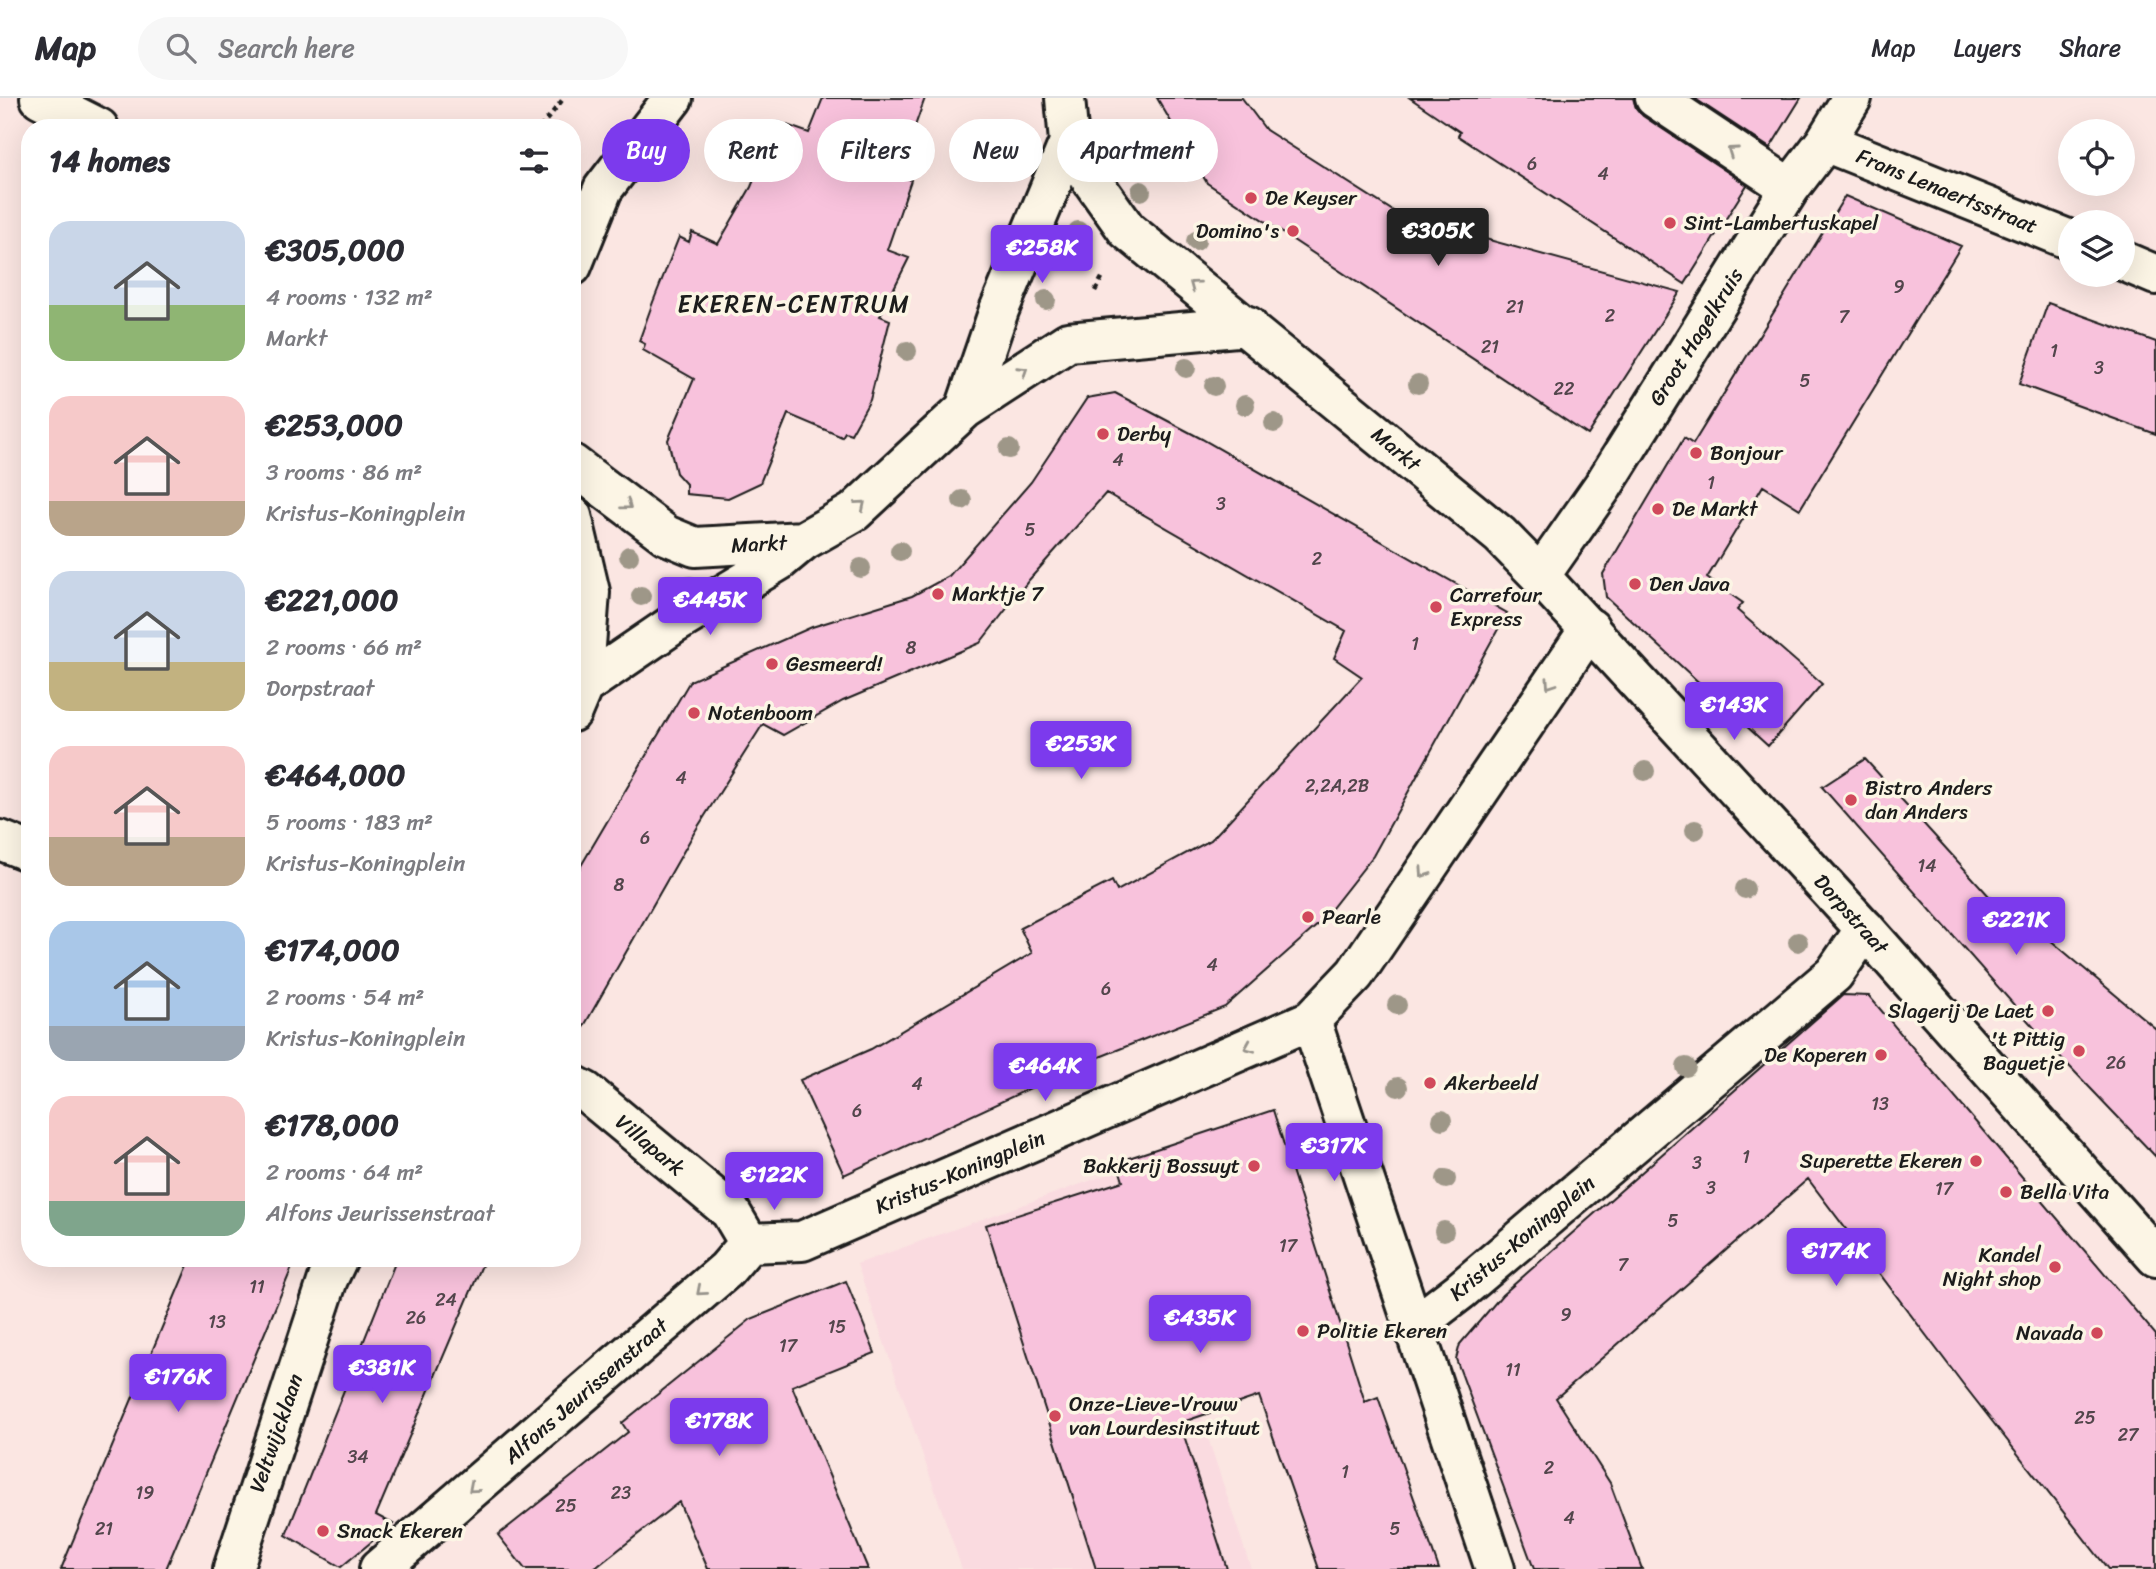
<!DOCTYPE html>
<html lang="en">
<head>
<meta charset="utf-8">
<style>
	body { margin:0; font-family:Sriracha,sans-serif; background:#f7f7f7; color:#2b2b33; height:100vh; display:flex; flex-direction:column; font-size:26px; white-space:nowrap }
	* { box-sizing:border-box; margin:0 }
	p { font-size:23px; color:#7c7c81 }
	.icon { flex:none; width:38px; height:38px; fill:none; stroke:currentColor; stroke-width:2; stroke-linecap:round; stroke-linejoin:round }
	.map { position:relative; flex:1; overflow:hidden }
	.details { position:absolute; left:21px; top:21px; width:560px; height:1148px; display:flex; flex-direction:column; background:#fff; border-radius:28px; box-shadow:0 7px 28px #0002 }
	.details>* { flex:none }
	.top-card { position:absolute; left:602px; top:21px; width:665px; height:63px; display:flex; gap:14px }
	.tools { position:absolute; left:2058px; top:21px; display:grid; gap:14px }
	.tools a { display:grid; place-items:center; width:77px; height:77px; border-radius:50%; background:#fff; box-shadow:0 7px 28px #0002; font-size:35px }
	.price { position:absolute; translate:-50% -60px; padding:0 16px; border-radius:7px; background:#7c3aed; color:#fff; font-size:23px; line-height:46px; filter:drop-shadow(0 2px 4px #0008) }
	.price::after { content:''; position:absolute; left:50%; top:42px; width:21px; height:16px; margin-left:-10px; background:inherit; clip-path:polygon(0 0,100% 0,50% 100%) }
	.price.active { background:#222; color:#fff }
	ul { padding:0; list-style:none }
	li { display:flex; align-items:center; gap:21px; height:175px; padding:0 28px }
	li span { display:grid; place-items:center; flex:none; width:196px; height:140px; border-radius:21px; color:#555 }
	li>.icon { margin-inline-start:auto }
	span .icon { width:84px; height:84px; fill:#fffc; stroke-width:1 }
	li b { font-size:30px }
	h2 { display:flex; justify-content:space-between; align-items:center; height:84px; padding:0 28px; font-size:30px }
	.tag { padding:0 24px; border-radius:32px; background:#fff; box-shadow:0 7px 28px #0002; font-size:24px; line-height:63px }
	.tag.active { background:#7c3aed; color:#fff }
	header { display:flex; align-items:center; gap:42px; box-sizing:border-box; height:98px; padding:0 35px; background:#fff; border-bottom:2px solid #e1e1e2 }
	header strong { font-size:33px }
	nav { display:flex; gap:38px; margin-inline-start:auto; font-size:24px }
	.search { width:490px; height:63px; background:#f7f7f7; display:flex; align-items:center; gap:18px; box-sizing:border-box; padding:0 24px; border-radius:38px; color:#7c7c81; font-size:26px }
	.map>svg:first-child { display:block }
	.built { fill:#fadbe0 }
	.building { fill:#f8c2dc; stroke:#1c1c1c; stroke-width:2 }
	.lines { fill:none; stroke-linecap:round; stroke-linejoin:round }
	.street-casing { stroke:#1c1c1c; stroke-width:44 }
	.secondary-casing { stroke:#1c1c1c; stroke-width:44 }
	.path { stroke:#1c1c1c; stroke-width:4.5; stroke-dasharray:5 5; stroke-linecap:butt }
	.street { stroke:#fcf5e5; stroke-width:38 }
	.secondary { stroke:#fcf5e5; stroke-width:38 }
	.tree { fill:#9e9788 }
	.oneway { stroke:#97938b }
	.poi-dot { fill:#d1495b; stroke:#fcf5e5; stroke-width:2.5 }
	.labels { text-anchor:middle; stroke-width:7; stroke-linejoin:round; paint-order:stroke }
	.number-label { font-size:18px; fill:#53464c }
	.street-label { font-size:21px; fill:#1c1c1c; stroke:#fcf5e5 }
	.poi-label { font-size:21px; fill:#1c1c1c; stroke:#fcf5e5; text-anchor:start }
	.quarter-label { font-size:24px; letter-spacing:2px; fill:#1c1c1c; stroke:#fcf5e5 }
</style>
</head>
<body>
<header>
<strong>Map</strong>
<div class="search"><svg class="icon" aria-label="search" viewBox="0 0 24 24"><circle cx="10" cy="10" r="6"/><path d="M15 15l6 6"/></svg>Search here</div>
<nav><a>Map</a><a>Layers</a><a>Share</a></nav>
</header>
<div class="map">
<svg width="2156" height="1471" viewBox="0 0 2156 1471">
	<rect width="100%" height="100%" fill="#fbe6e2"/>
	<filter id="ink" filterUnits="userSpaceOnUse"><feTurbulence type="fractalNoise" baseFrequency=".0143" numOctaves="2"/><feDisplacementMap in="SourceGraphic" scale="14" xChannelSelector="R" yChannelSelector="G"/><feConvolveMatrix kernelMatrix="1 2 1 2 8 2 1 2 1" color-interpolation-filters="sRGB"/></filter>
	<g filter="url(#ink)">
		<path class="built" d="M1120,1072L1251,1471H962L857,1166Z"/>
		<path class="building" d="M823,0H925L898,76L911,82L887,152L909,160L880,218L890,222L870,302L851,336L845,334L842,339L788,316L760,385L728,400L686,396V386L676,375L668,342L694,281L643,252L645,246L639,243L653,204L679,139L689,144L692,134L718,146L751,89L778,24L809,35Z
			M1157,0H1242L1266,32L1401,118L1680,194L1588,337L1207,85Z
			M1410,0H1633L1636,10L1643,18L1747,87L1685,186L1458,38L1460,34Z
			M1694,0H1801L1770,50Z
			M1845,98L1961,148L1800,411L1763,388L1707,480L1743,505L1737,512L1822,586L1768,648L1606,499L1603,476L1684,340L1693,346Z
			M2048,205L2156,244V336L2019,286Z
			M1115,295L1202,341L1507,515L1373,758L1321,824L1225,909L1082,966L844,1077L800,982L871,951L1032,855L1020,830L1112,783L1117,793L1211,742L1362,579L1334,560L1346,533L1106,395L1029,482L980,545L843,603L783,637L763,626L694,735L572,949V783L690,583L812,529L912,498L949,478L1031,384L1087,300Z
			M1865,661L1989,798L2030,825L2156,931V1059L2051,949L1822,689Z
			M1843,897L1869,898L2156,1237V1471H2108L1963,1286L1808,1081L1556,1300L1610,1385L1642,1471H1534L1456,1261L1460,1246L1502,1197Z
			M1273,1012L1365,1304L1378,1299L1439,1471H1319L1259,1298L1180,1325L1227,1471H1096L986,1127L1123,1083L1117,1064Z
			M191,1160H296L166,1471H61Z
			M397,1160H485L376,1417L393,1426L341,1469L286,1437Z
			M846,1183L875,1255L792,1288L868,1471H708L679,1404L594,1471H525L498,1437L628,1334L622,1325L751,1221Z"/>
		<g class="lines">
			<defs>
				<path id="street" d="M1655,0L1790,90
					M1825,44L2070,142
					M2123,163L2156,177
					M572,168L603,91L673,0
					M1540,478L1603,388L1790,90L1825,44L1852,0
					M0,742L30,754
					M1311,922L1495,1471
					M572,986L585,993L730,1113L749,1145
					M1413,1229L1460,1193L1834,876L1865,831
					M379,1471L726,1172L749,1145L802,1143L1311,922L1355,876L1590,530"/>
				<path id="secondary" d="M40,0L99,30
					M1065,0L1069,44L1086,74L1127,132L1500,437L1540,478L1865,831L2156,1159
					M965,311L999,212L1069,44
					M572,366L666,437L695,449L803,443L854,414L965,311L1068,244L1248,228
					M572,418L590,494L583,588L572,614
					M583,588L671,528L779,463L803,443
					M233,1471L328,1181L338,1160"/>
			</defs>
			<use href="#street" class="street-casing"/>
			<use href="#secondary" class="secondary-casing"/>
			<path class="path" d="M540,30L564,0
				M1095,193L1104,176"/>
			<use href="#street" class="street"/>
			<use href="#secondary" class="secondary"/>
		</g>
		<g class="tree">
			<circle cx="1127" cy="40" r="10"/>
			<circle cx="1141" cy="93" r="10"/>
			<circle cx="1078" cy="133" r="10"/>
			<circle cx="1196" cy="143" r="10"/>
			<circle cx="1046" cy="202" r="10"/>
			<circle cx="907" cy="253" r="10"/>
			<circle cx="1186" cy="270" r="10"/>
			<circle cx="1418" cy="286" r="10"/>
			<circle cx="1214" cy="288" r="10"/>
			<circle cx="1245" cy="307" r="10"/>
			<circle cx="1274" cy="325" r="10"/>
			<circle cx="1009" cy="351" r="10"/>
			<circle cx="962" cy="402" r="10"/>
			<circle cx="900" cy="453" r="10"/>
			<circle cx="629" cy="458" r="10"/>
			<circle cx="861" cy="470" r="10"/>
			<circle cx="690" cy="488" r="10"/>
			<circle cx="641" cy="498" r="10"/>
			<circle cx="1645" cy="673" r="10"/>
			<circle cx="1695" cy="732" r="10"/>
			<circle cx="1745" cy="791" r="10"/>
			<circle cx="1798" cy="844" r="10"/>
			<circle cx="1397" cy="907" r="10"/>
			<circle cx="1686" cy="969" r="10"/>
			<circle cx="1398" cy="989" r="10"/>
			<circle cx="1442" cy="1022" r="10"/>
			<circle cx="1446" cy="1081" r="10"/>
			<circle cx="1444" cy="1133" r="10"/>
		</g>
		<defs><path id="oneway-chevron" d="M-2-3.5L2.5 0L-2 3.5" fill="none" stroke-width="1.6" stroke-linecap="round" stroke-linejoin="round" transform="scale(1.75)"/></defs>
		<g class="oneway">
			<use href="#oneway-chevron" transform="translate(1732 53) rotate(-145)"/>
			<use href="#oneway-chevron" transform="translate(1194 187) rotate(-143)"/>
			<use href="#oneway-chevron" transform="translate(1023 273) rotate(-33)"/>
			<use href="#oneway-chevron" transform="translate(627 407) rotate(37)"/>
			<use href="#oneway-chevron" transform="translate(861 407) rotate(-40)"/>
			<use href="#oneway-chevron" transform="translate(1550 586) rotate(124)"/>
			<use href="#oneway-chevron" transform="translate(1424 775) rotate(124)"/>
			<use href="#oneway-chevron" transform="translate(1249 949) rotate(157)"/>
			<use href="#oneway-chevron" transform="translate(701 1193) rotate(139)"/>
			<use href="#oneway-chevron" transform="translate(473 1390) rotate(139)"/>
		</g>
	</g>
	<g class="poi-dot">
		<circle cx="1251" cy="100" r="7"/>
		<circle cx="1670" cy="125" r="7"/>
		<circle cx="1293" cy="133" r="7"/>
		<circle cx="1103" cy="336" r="7"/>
		<circle cx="1696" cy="355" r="7"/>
		<circle cx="1658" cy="411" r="7"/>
		<circle cx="1635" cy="486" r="7"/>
		<circle cx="938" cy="496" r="7"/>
		<circle cx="1436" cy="509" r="7"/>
		<circle cx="772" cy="566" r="7"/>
		<circle cx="694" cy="615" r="7"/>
		<circle cx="1851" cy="702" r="7"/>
		<circle cx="1308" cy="819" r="7"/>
		<circle cx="2048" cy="913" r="7"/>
		<circle cx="2079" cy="953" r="7"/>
		<circle cx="1881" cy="957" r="7"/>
		<circle cx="1430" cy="985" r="7"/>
		<circle cx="1976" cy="1063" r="7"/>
		<circle cx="1254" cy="1068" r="7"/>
		<circle cx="2006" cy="1094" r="7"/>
		<circle cx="2055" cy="1169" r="7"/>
		<circle cx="1303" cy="1233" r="7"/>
		<circle cx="2097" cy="1235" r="7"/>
		<circle cx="1055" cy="1318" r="7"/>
		<circle cx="323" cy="1433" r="7"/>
	</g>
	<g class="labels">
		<g class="number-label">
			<text x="1532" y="72">6</text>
			<text x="1603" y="82">4</text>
			<text x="1899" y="195">9</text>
			<text x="1515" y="215">21</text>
			<text x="1610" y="224">2</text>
			<text x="1844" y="225">7</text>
			<text x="1490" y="255">21</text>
			<text x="2054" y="259">1</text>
			<text x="2099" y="276">3</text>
			<text x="1805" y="289">5</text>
			<text x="1564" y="297">22</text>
			<text x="1118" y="368">4</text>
			<text x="1711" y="391">1</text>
			<text x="1221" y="412">3</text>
			<text x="1030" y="438">5</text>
			<text x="1317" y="467">2</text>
			<text x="1415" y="552">1</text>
			<text x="911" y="556">8</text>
			<text x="681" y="686">4</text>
			<text x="1337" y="694">2,2A,2B</text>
			<text x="645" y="746">6</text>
			<text x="1927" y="774">14</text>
			<text x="619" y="793">8</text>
			<text x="1212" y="873">4</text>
			<text x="1106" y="897">6</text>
			<text x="2116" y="971">26</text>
			<text x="917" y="992">4</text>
			<text x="1880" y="1012">13</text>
			<text x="857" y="1019">6</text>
			<text x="1746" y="1065">1</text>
			<text x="1697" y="1071">3</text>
			<text x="1711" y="1096">3</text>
			<text x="1944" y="1097">17</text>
			<text x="1673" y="1129">5</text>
			<text x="1288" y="1154">17</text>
			<text x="1623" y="1173">7</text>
			<text x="257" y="1195">11</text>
			<text x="446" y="1208">24</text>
			<text x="1566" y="1223">9</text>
			<text x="416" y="1226">26</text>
			<text x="217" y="1230">13</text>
			<text x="837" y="1235">15</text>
			<text x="788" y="1254">17</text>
			<text x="1513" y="1278">11</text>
			<text x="2085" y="1326">25</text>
			<text x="2128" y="1343">27</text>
			<text x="358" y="1365">34</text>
			<text x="1549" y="1376">2</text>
			<text x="1345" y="1380">1</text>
			<text x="145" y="1401">19</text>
			<text x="621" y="1401">23</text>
			<text x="566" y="1414">25</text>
			<text x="1569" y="1426">4</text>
			<text x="104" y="1437">21</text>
			<text x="1395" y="1437">5</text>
		</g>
		<g class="street-label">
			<text transform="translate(1947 93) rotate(22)" y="7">Frans Lenaertsstraat</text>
			<text transform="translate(1696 239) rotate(-58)" y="7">Groot Hagelkruis</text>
			<text transform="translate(1396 351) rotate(40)" y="7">Markt</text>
			<text transform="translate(759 446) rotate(-3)" y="7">Markt</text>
			<text transform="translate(1851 816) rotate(48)" y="7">Dorpstraat</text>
			<text transform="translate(650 1047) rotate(40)" y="7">Villapark</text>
			<text transform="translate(960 1074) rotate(-23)" y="7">Kristus-Koningplein</text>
			<text transform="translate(1522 1140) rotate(-40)" y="7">Kristus-Koningplein</text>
			<text transform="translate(586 1293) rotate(-41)" y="7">Alfons Jeurissenstraat</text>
			<text transform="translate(276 1335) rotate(-71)" y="7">Veltwijcklaan</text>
		</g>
		<g class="poi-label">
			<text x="1265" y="107">De Keyser</text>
			<text x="1684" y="132">Sint-Lambertuskapel</text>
			<text x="1279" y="140" text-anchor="end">Domino's</text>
			<text x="1117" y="343">Derby</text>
			<text x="1710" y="362">Bonjour</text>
			<text x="1672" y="418">De Markt</text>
			<text x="1649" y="493">Den Java</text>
			<text x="952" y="503">Marktje 7</text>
			<text x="1450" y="504">Carrefour<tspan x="1450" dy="24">Express</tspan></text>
			<text x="786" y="573">Gesmeerd!</text>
			<text x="708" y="622">Notenboom</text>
			<text x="1865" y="697">Bistro Anders<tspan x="1865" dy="24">dan Anders</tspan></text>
			<text x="1322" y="826">Pearle</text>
			<text x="2034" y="920" text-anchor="end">Slagerij De Laet</text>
			<text x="2065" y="948" text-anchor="end">'t Pittig<tspan x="2065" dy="24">Baguetje</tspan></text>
			<text x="1867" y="964" text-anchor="end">De Koperen</text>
			<text x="1444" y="992">Akerbeeld</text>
			<text x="1962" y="1070" text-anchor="end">Superette Ekeren</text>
			<text x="1240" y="1075" text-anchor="end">Bakkerij Bossuyt</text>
			<text x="2020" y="1101">Bella Vita</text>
			<text x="2041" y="1164" text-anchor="end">Kandel<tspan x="2041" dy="24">Night shop</tspan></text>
			<text x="1317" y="1240">Politie Ekeren</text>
			<text x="2083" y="1242" text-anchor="end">Navada</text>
			<text x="1069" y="1313">Onze-Lieve-Vrouw<tspan x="1069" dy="24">van Lourdesinstituut</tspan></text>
			<text x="337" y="1440">Snack Ekeren</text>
		</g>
		<g class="quarter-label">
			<text x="794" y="214">EKEREN-CENTRUM</text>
		</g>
	</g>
</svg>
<div class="tools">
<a><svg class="icon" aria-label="locate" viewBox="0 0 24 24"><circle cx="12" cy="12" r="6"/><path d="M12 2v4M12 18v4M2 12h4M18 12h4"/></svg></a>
<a><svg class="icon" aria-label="layers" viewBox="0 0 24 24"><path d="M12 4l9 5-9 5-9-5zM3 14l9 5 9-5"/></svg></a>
</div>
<b class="price active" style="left:1438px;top:170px">€305K</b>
<b class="price" style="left:1042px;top:187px">€258K</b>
<b class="price" style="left:710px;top:539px">€445K</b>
<b class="price" style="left:1734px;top:644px">€143K</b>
<b class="price" style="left:1081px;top:683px">€253K</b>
<b class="price" style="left:2016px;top:859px">€221K</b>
<b class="price" style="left:1045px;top:1005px">€464K</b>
<b class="price" style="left:1334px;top:1085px">€317K</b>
<b class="price" style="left:774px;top:1114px">€122K</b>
<b class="price" style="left:1836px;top:1190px">€174K</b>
<b class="price" style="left:1200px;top:1257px">€435K</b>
<b class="price" style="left:382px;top:1307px">€381K</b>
<b class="price" style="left:178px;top:1316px">€176K</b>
<b class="price" style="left:719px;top:1360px">€178K</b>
<div class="top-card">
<a class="tag active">Buy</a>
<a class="tag">Rent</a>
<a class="tag">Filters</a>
<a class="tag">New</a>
<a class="tag">Apartment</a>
</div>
<section class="details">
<h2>14 homes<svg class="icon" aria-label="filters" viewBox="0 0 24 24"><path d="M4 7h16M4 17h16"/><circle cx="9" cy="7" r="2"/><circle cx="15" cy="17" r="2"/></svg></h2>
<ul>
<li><span style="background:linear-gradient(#c9d6e8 60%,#8fb573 0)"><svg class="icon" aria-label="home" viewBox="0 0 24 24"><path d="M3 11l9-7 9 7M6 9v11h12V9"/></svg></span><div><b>€305,000</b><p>4 rooms · 132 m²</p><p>Markt</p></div></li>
<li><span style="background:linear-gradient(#f6c9c9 75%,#b9a48a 0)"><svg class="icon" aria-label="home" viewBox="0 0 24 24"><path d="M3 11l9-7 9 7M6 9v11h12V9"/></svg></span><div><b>€253,000</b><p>3 rooms · 86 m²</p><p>Kristus-Koningplein</p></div></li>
<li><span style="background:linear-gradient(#c9d6e8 65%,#c2b280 0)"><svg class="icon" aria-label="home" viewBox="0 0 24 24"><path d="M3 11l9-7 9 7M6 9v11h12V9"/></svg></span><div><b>€221,000</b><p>2 rooms · 66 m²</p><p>Dorpstraat</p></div></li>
<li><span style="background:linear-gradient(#f6c9c9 65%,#b9a48a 0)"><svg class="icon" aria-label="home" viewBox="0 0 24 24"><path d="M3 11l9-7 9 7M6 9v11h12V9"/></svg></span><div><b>€464,000</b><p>5 rooms · 183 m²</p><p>Kristus-Koningplein</p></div></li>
<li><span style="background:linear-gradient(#a9c7e8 75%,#9aa5b1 0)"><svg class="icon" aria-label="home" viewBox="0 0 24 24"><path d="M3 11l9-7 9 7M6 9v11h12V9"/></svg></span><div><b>€174,000</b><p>2 rooms · 54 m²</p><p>Kristus-Koningplein</p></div></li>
<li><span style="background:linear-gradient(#f6c9c9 75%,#7fa58c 0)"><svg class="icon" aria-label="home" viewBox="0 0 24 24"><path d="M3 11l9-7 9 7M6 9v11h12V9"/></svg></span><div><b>€178,000</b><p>2 rooms · 64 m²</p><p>Alfons Jeurissenstraat</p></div></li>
</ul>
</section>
</div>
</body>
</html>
